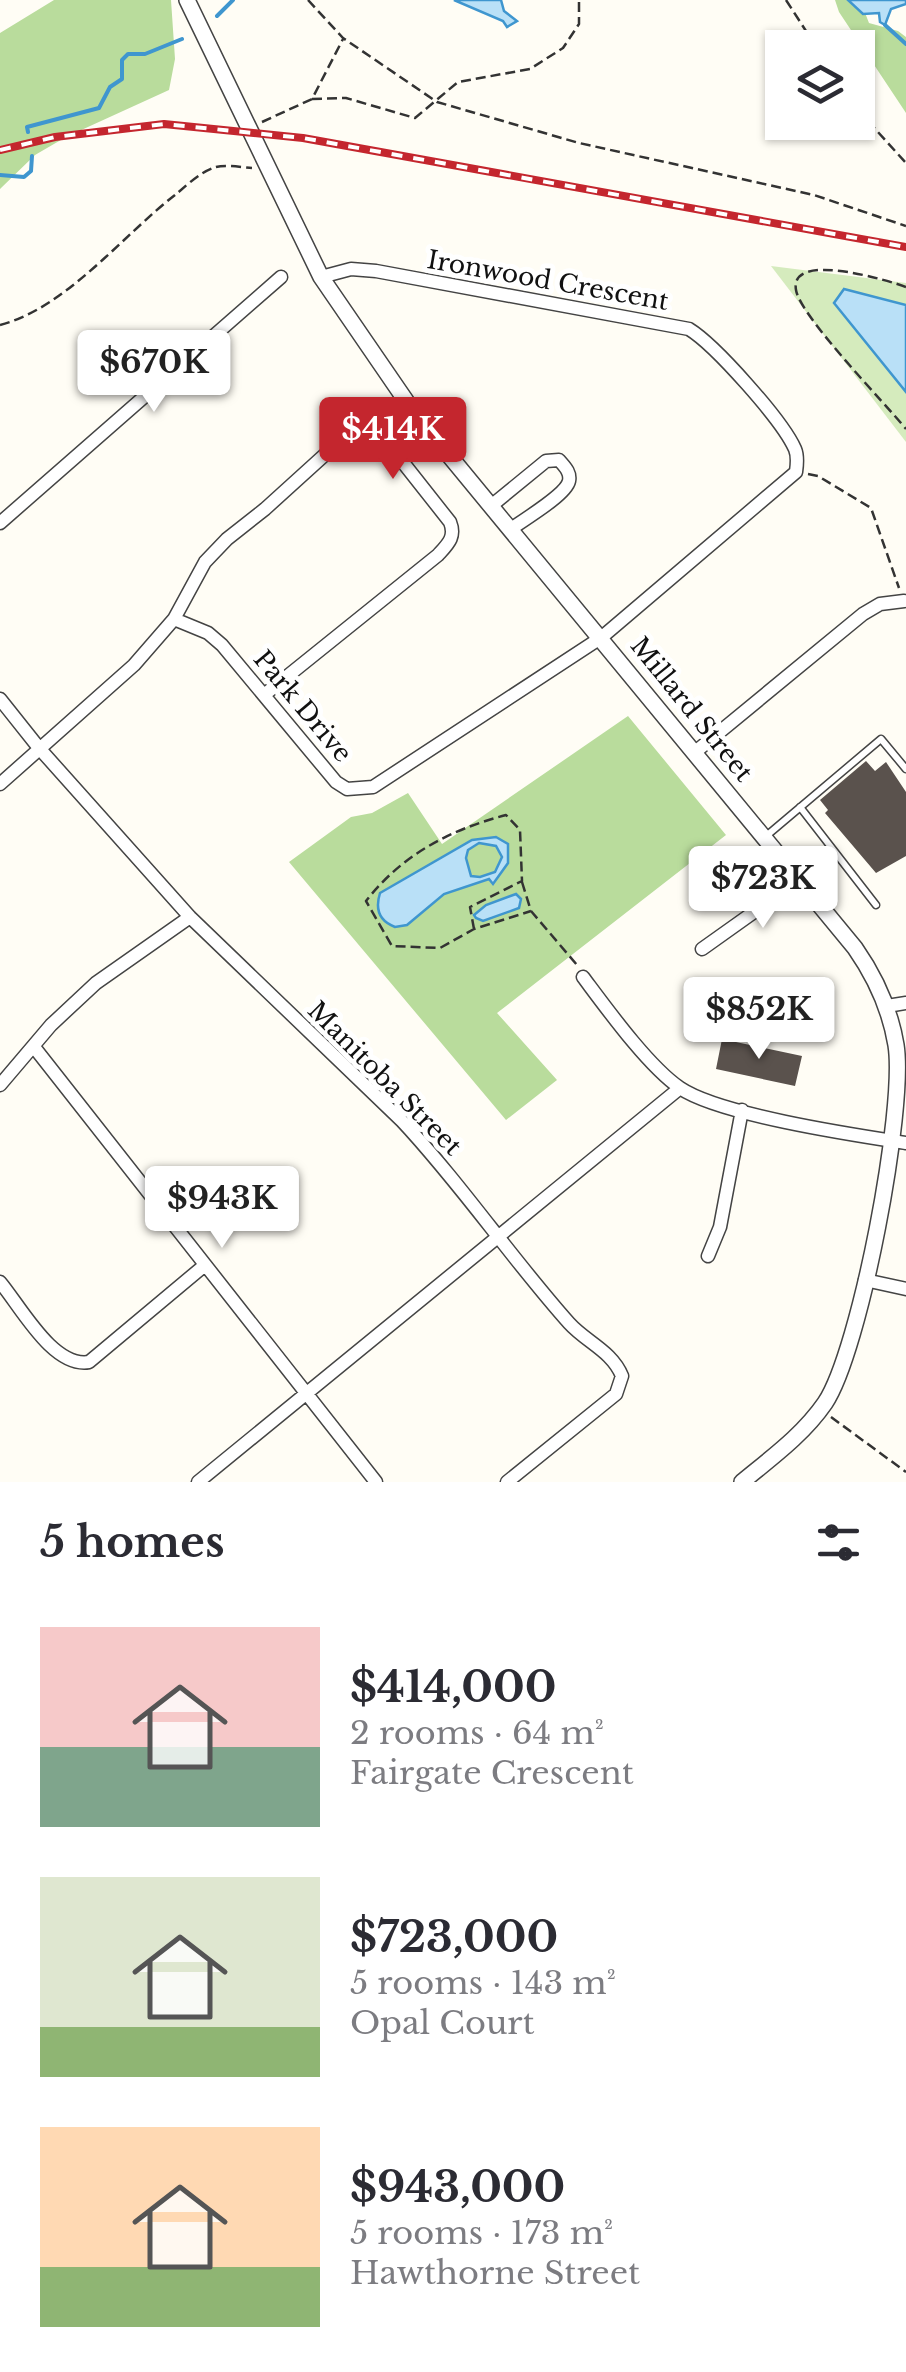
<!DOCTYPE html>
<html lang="en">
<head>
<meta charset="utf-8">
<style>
	body { margin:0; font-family:"Libre Baskerville",serif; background:#f7f7f7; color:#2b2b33; height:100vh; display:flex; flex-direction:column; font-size:38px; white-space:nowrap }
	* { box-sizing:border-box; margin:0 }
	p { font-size:32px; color:#7c7c81 }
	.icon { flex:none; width:55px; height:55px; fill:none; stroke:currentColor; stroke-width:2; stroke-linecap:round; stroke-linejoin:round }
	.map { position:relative; height:1482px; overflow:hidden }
	.details { display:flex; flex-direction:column; background:#fff; flex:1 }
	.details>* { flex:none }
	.buttons { position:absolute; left:765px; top:30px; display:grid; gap:20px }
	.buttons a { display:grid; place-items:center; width:110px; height:110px; border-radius:0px; background:#fff; box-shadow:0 2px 8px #0004; font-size:50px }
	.price { position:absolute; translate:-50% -85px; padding:0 22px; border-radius:10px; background:#fff; color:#222; font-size:32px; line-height:65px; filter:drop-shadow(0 2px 5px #0008) }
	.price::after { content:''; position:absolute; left:50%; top:60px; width:30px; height:22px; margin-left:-15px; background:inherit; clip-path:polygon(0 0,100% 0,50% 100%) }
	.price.current { background:#c4262e; color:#fff }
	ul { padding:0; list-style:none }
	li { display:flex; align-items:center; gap:30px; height:250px; padding:0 40px }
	li span { display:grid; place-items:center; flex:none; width:280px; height:200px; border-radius:0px; color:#555 }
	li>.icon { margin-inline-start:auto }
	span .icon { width:120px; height:120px; fill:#fffc; stroke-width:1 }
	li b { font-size:42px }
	h2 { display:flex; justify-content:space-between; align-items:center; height:120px; padding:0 40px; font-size:42px }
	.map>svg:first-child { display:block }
	.green { fill:#d5ebbd }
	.forest { fill:#b9dc9c }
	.water { fill:#b9e0f7; stroke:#3f96cf; stroke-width:2.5; fill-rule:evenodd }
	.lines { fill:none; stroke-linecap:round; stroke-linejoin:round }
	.stream { stroke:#3f96cf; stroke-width:4 }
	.building { fill:#5a524d }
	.service-casing { stroke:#444; stroke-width:9 }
	.minor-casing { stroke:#444; stroke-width:15 }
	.tertiary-casing { stroke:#444; stroke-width:18 }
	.path { stroke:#333; stroke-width:2.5; stroke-dasharray:10 5; stroke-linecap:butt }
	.service { stroke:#fff; stroke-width:6 }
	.minor { stroke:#fff; stroke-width:12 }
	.tertiary { stroke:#fff; stroke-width:15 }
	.rail-casing { stroke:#c4262e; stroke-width:8 }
	.rail { stroke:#fff; stroke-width:4; stroke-dasharray:11; stroke-linecap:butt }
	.labels { text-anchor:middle; stroke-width:10; stroke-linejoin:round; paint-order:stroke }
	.street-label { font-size:25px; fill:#111; stroke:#fff }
</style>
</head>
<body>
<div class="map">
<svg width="906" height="1482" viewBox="0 0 906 1482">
	<rect width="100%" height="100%" fill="#fffdf5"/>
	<path class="green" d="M771,266L906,283V442Z"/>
	<path class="forest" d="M54,0H171L175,59L169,90L66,137L35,155L0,189V33Z
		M835,0H860L869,23L898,31L906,37V113L839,12Z
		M628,716L726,835L497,1013L557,1080L506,1120L289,862L351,817L372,813L408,793L442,844Z"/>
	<path class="water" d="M454,0H501L504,11L517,21L507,27L503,21Z
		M848,0H906V4L891,9L885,25L880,22L879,13L863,14Z
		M844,289L906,305V392L834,303Z
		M496,837L508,844V863L493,884L489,879L444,894L407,925L395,927C379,921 375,909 380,893L472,840ZM479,843L496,846L502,857L495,872L480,877L471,876L466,858L468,850Z
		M516,894L521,899L519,908L483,921L476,918L474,915L486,905Z"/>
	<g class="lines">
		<path class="stream" d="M217,16L233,0
			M885,25L906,44
			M28,132L27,127L99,108L110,87L122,79V60L128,54H145L182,39
			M0,175L24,177L31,171L32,156"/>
	</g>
	<path class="building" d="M866,761L875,771L886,762L906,792V856L876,873L825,813L828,810L820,800Z
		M722,1039L802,1056L795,1086L716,1069Z"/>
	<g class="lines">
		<defs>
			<path id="service" d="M800,807L876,905
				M765,837L881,739L906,769"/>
			<path id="minor" d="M491,506L546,461L559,460C564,466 571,472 569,481C566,495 523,520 511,529
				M0,523L281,277
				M174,619L205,562L227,539L265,509L351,431L363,426L375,427L450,522C456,537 448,544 438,555L264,695
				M0,699L39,748L190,917L402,1121C462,1185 511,1258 569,1323C586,1342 612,1351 622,1376L616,1394L507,1482
				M694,753L863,614L880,604L904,601
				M0,784L134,665L174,619L208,633L222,645L336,782L347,789L373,787L602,637L796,472C797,465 798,456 795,449C782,420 715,345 689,329L376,271L351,269L321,277
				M702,949L799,880
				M583,977C607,1009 648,1066 680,1088C720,1115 854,1135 906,1143
				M887,1006L906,1003
				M34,1047L376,1482
				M0,1085L51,1025L96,983L190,917
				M708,1256L720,1227L742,1110
				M865,1280L906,1289
				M0,1282C21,1307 53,1368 89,1362L205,1265
				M198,1482L680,1088"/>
			<path id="tertiary" d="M187,0L321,277L415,414L855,948C876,978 890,1009 896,1045C906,1108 860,1351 825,1403C803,1435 771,1458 742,1482"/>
		</defs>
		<use href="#service" class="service-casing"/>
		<use href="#minor" class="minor-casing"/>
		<use href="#tertiary" class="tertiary-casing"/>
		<path class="path" d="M308,0L343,38L437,102L579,143L814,195L906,226
			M786,0L817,48
			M312,99L346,98L415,118L458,82L530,69L563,48L579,24V0
			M858,110L906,163
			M262,122L312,99L343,39
			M906,287C890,281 789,250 796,290C800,316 885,403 906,429
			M0,325C66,308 122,236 175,195C186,186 199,173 213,168C223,164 240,167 252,168
			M808,474L818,476L871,508L899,588
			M815,864L828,854
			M522,882L531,911L577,965
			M474,929L470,907L522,881L520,830L506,815C449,830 402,855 366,901L392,946L440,948L474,929L531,911
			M831,1417L906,1472"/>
		<use href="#service" class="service"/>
		<use href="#minor" class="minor"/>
		<use href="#tertiary" class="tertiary"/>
		<defs>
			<path id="rail" d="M0,150L55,137L164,124L303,138L906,247"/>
		</defs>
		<use href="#rail" class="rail-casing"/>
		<use href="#rail" class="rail"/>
	</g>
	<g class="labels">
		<g class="street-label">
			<text transform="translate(548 280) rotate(10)" y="9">Ironwood Crescent</text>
			<text transform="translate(303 706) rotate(50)" y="9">Park Drive</text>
			<text transform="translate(692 709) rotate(51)" y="9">Millard Street</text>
			<text transform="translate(385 1078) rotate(45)" y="9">Manitoba Street</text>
		</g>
	</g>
</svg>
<div class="buttons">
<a><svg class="icon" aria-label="layers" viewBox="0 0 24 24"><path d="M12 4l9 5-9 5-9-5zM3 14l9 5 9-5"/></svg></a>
</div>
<b class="price" style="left:154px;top:415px">$670K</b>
<b class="price current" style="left:393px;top:482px">$414K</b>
<b class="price" style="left:763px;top:931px">$723K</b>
<b class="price" style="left:759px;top:1062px">$852K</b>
<b class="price" style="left:222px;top:1251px">$943K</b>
</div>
<section class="details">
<h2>5 homes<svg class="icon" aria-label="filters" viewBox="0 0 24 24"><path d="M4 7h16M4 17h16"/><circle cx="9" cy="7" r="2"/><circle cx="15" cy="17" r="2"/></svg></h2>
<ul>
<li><span style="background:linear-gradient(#f6c9c9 60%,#7fa58c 0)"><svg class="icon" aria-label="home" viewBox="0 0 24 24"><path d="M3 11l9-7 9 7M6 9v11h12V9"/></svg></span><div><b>$414,000</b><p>2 rooms · 64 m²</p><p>Fairgate Crescent</p></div></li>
<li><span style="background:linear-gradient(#dfe7d0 75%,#8fb573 0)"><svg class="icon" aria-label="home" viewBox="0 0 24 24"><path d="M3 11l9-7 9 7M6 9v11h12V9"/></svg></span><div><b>$723,000</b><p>5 rooms · 143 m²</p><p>Opal Court</p></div></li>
<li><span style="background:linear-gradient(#ffd9b3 70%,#8fb573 0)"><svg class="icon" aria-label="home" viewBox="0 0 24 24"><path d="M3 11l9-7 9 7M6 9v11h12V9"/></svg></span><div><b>$943,000</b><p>5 rooms · 173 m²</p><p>Hawthorne Street</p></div></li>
</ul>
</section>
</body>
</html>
